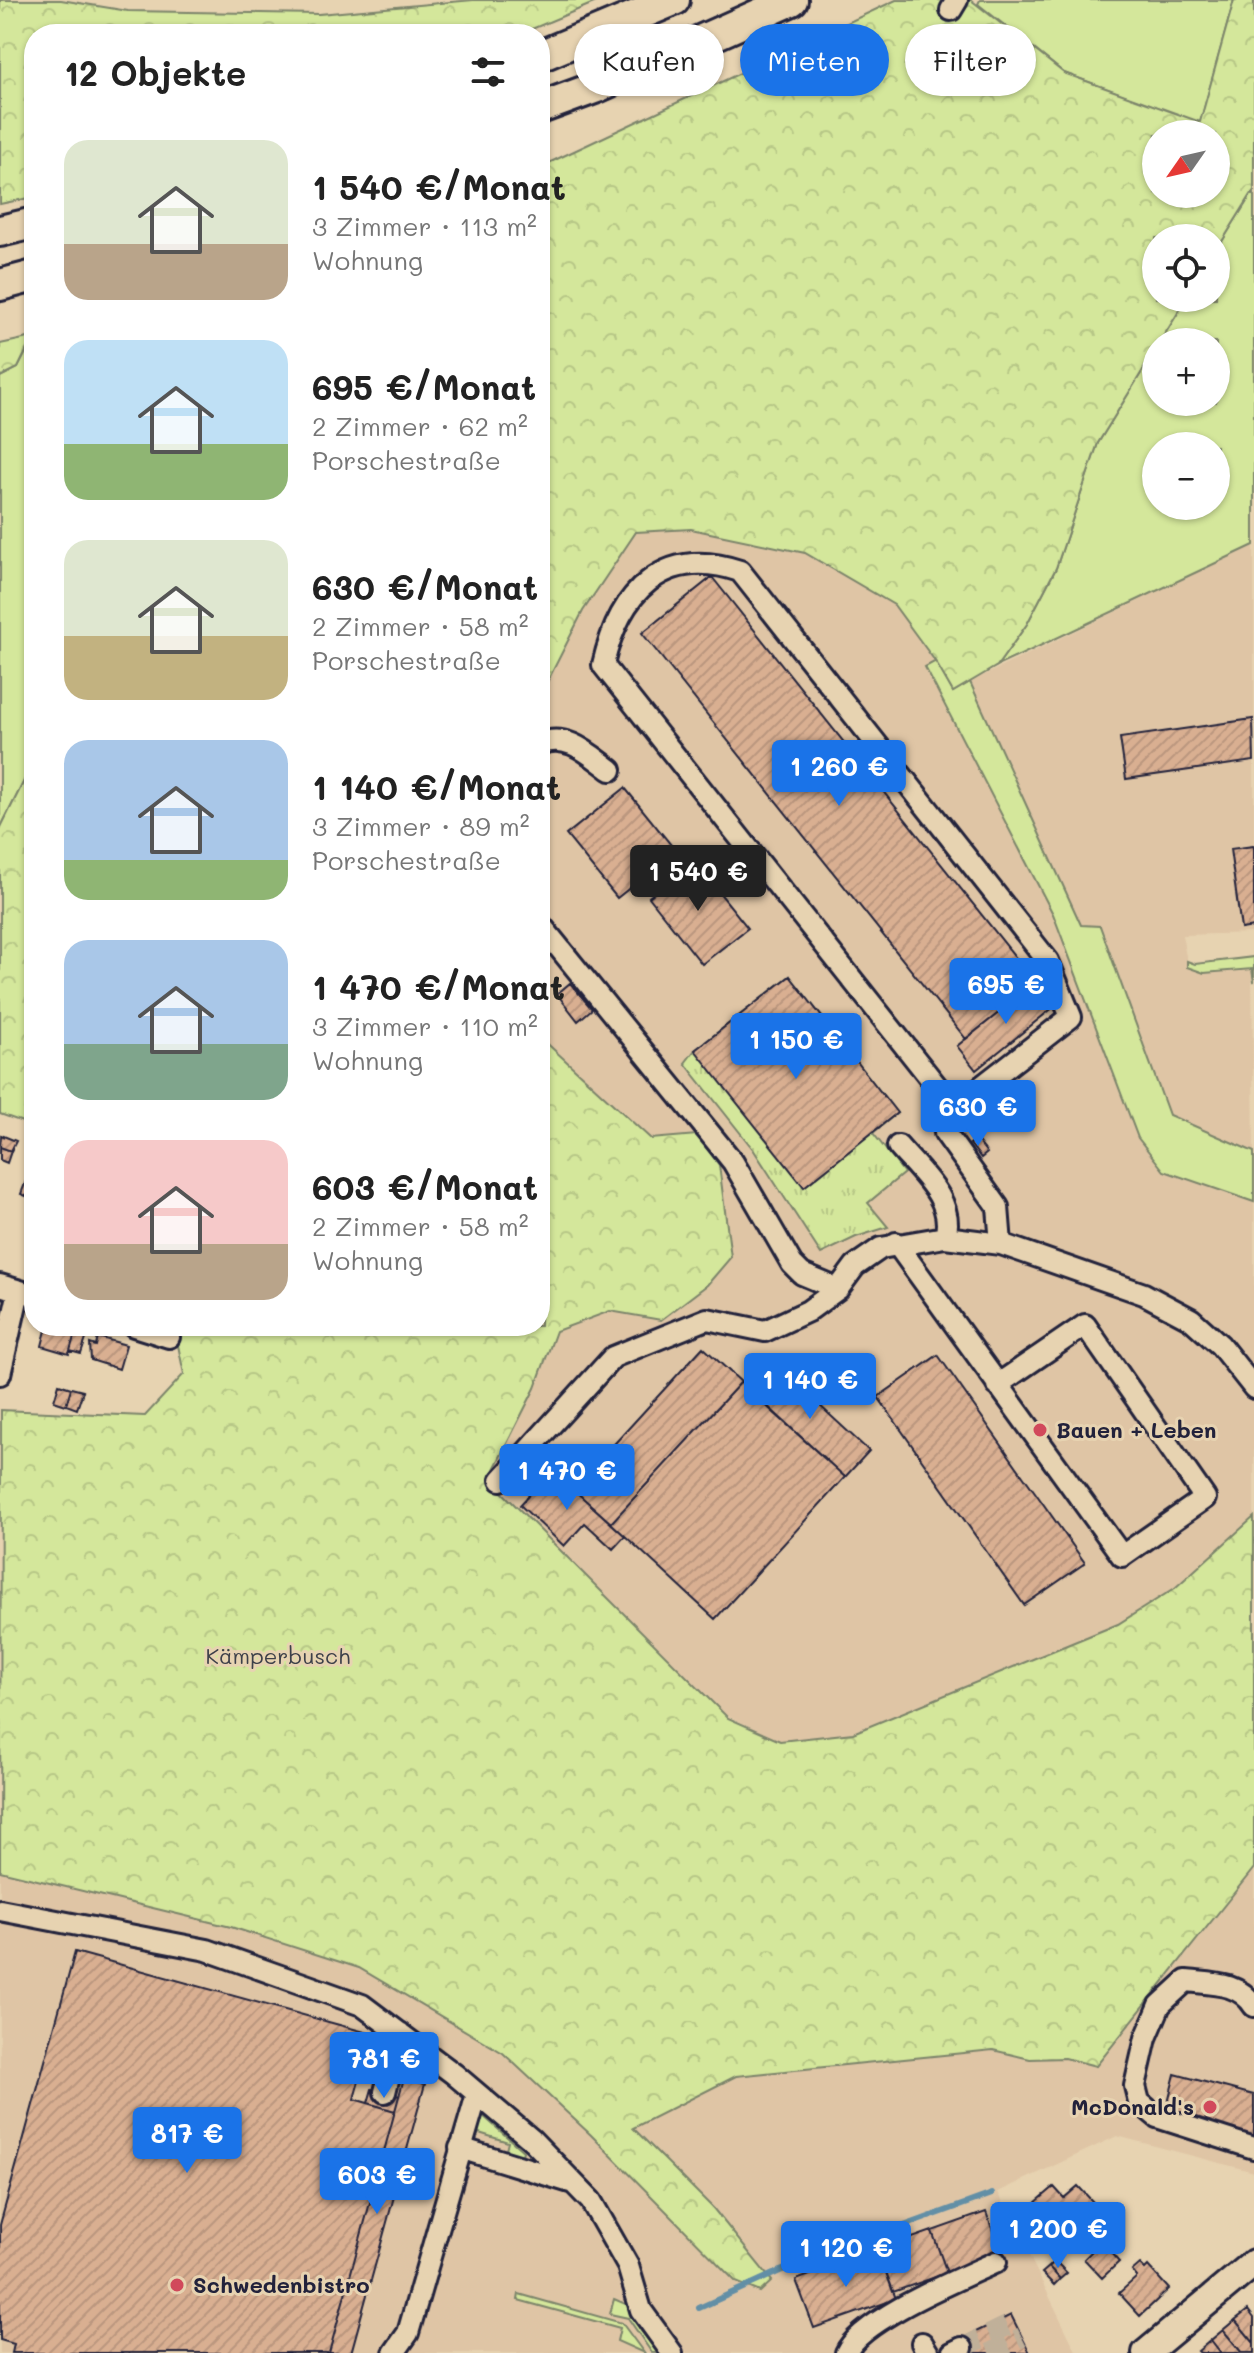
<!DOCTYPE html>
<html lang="de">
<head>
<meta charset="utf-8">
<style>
	body { margin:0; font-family:Mali,sans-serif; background:#f2f2f2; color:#222; height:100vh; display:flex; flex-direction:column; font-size:30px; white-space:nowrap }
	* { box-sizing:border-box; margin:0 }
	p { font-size:26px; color:#767676 }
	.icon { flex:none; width:44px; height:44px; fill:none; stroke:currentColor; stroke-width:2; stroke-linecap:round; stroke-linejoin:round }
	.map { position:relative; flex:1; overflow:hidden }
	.details { position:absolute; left:24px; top:24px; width:526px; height:1312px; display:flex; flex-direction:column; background:#fff; border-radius:32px; box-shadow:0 2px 6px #0004 }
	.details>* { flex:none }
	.hud { position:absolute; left:574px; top:24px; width:560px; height:72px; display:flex; gap:16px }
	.needle { width:52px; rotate:236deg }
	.fabs { position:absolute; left:1142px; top:120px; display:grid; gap:16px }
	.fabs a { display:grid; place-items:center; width:88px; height:88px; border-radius:50%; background:#fff; box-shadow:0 2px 6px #0004; font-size:40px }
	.price { position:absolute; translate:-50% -68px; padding:0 18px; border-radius:8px; background:#1a73e8; color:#fff; font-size:26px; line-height:52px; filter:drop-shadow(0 2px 4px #0008) }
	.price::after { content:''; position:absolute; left:50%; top:48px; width:24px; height:18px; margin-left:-12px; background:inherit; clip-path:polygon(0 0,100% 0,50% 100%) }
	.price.on { background:#222; color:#fff }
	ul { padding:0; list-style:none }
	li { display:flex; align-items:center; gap:24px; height:200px; padding:0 40px }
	li span { display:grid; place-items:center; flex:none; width:224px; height:160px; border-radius:24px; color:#555 }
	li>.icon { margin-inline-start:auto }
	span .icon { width:96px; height:96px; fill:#fffc; stroke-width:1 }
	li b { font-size:34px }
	h2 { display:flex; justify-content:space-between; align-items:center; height:96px; padding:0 40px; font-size:34px }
	.tag { padding:0 28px; border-radius:36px; background:#fff; box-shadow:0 2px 6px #0004; font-size:28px; line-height:72px }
	.tag.on { background:#1a73e8; color:#fff }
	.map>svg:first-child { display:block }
	.built { fill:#dfc5a5 }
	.green { fill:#d4e79b; stroke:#7b846b; stroke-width:2; fill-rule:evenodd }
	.forest { fill:url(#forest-crowns); stroke:#7b846b; stroke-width:2; fill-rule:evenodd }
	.park { fill:url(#park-tufts); stroke:#7b846b; stroke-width:2 }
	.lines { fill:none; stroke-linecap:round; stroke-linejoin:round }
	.stream { stroke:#628fa6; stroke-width:6 }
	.building { fill:url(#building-hatch); stroke:#22223b; stroke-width:2 }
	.minor-tunnel { stroke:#c0b099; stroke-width:20; stroke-dasharray:20 10; stroke-linecap:butt }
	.minor-casing { stroke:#22223b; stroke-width:26 }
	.major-casing { stroke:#22223b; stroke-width:32 }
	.highway-casing { stroke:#22223b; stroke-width:36 }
	.minor { stroke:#e7d3b1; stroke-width:20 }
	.major { stroke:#e7d3b1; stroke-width:26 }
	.highway { stroke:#e7d3b1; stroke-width:30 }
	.poi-dot { fill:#d1495b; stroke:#e7d3b1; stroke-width:3 }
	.labels { text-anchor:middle; stroke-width:6; stroke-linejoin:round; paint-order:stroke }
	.poi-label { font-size:22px; font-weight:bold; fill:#22223b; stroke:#e7d3b1; text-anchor:start }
	.park-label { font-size:22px; fill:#3d4049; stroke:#e7d3b1 }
</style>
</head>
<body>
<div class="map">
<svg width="1254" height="2353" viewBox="0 0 1254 2353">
	<defs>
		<pattern id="forest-crowns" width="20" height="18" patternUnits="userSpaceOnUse" patternTransform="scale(2)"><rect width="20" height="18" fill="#d4e79b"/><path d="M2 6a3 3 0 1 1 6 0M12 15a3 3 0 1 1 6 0" fill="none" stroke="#b6c686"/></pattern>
		<pattern id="park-tufts" width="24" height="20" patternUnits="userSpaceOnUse" patternTransform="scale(2)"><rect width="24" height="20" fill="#d4e79b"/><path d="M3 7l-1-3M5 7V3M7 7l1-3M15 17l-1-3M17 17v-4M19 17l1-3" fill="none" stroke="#b6c686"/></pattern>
		<pattern id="building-hatch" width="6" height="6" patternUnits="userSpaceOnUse" patternTransform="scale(2)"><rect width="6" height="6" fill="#d9af91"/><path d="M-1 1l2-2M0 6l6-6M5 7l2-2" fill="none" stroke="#ba967e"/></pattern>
	</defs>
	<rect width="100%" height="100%" fill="#e7d3b1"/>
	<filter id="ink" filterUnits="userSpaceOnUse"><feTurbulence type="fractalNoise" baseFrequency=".0125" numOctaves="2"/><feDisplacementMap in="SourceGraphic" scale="16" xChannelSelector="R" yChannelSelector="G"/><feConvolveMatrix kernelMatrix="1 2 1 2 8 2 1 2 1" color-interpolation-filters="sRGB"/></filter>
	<g filter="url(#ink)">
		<path class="built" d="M691,529L805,553L894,605L936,661L926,667L1053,914L1138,1138L1164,1171L1254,1202V1517L1175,1588L1118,1624L853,1733L779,1741L724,1714L488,1479L537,1382L556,1331L610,1311L661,1320L698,1135L651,1139L541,1041L540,696L583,611L636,532Z
			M1254,545V933L1182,935L1188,967L1204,973L1252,969L1254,1152L1169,1115L1100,927L1081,925L970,682Z
			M1254,1868V2172L1117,2136L998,2192L1077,2353H0V1871L231,1927L359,1968L503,2053L591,2135L736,2282L760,2292L771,2281L713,2208L633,2128L736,2076L993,2050L1030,2059L1065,2058L1096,2066Z"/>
		<path class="green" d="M980,0H1234L1200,123L1064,73L978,4Z
			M1254,190V545L997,666L1027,624L1056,568L1098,443L1156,349V402H1216V342H1160L1187,298H1216V251ZM1156,446H1216V506H1156Z
			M34,337V761L0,829V377L18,368Z
			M936,661L953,692L970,682L1081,925L1100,926L1169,1115L1254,1152V1202L1164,1171L1138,1138L1053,914L925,667Z
			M1254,957V982L1252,969L1204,973L1187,967V961L1195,964Z
			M482,2115L523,2151L521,2159L505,2154L508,2142L479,2133L472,2146Z
			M519,2294L622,2323L644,2353L617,2341L620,2328L518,2300Z
			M614,2299L628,2305L641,2331L659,2353H652L628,2318L610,2314Z"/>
		<path class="forest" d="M0,0H61L128,11L319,14L473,0H601L520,34H34V197L0,204Z
			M896,0H971L1064,73L1200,122L1234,0H1254V190L1216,251V238H1156V298H1187L1160,342H1156V349L1098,443L1056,568L1027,624L997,666L953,692L935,661L894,605L805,553L691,529L636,532L583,611L540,696V167ZM1156,134H1216V194H1156Z
			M33,337L18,368L0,377V344Z
			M34,761V1126L0,1114V829Z
			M540,1037L651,1139L697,1135L719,1165L731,1257L707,1285L661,1320L610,1311L556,1331L535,1388L489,1479L728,1718L780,1741L853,1733L1118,1624L1175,1588L1254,1517V1868L1096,2066L1065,2058L1030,2059L993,2050L736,2076L633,2128L713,2208L772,2281L760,2292L736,2282L591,2135L503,2053L359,1968L231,1927L0,1871L1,1410L145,1416L184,1374L174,1326H540Z"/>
		<path class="park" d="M790,976L897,1113L873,1133L904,1173L868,1203L888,1227L856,1237L821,1254L753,1149L685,1063L695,1050Z"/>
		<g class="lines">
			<path class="stream" d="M699,2308L780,2271L992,2194"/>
		</g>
		<path class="building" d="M712,577L1036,983L966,1039L642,633Z
			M1253,719L1254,761L1126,779L1120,738Z
			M625,788L676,851L617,898L566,835Z
			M1254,846V927L1241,929L1230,849Z
			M694,861L748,928L702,964L649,897Z
			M790,976L897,1113L804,1187L695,1050Z
			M570,983L592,1009L578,1021L557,994Z
			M1036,983L1055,1006L976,1070L957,1046Z
			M1,1135L16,1141L11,1151L0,1147Z
			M976,1139L987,1153L981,1158L970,1144Z
			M0,1147L11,1151L7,1163L0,1160Z
			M26,1181L34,1184L33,1199L21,1194Z
			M30,1243H34V1266L28,1264Z
			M47,1326L76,1330L69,1354L42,1346Z
			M75,1333L87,1336L81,1354L70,1351Z
			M98,1337L126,1345L119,1369L91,1360L90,1344L96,1346Z
			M703,1347L741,1382L611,1523L573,1489Z
			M938,1355L1085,1563L1024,1605L878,1397Z
			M777,1366L869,1451L845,1477L752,1393Z
			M741,1382L845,1477L715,1619L611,1523Z
			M59,1384L71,1388L66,1405L54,1401Z
			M71,1388L83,1391L77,1409L66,1405Z
			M552,1470L625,1536L613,1549L585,1523L564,1546L520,1505Z
			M75,1952L372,2034L354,2099L395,2111L329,2353H12L14,2344L0,2340V2225Z
			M1175,2074L1254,2095V2142L1164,2118Z
			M404,2078L425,2084L351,2353H329Z
			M372,2089L399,2096L395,2111L368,2103Z
			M1078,2186L1106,2216L1073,2245L1036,2202L1054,2187L1064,2198Z
			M986,2212L1001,2253L947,2273L932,2231Z
			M932,2231L947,2273L893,2292L878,2250Z
			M1101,2242L1119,2262L1102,2278L1084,2259Z
			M878,2250L896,2299L814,2328L796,2280Z
			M1055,2261L1067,2273L1060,2279L1049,2267Z
			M1140,2264L1145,2269L1148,2266L1169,2289L1140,2316L1119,2293L1137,2277L1132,2271Z
			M1049,2267L1060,2279L1054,2285L1042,2273Z
			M1248,2310L1254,2318V2343L1235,2320Z
			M1011,2315L1030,2353H965L959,2340Z
			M1235,2320L1254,2343V2353H1242L1223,2330Z
			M1223,2330L1242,2353H1221L1211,2340Z
			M1211,2340L1221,2353H1200L1198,2351Z"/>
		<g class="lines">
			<path class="minor-tunnel" d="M962,2348L1015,2322
				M990,2353L1022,2337"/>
			<defs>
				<path id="minor" d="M951,10L957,0
					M540,744C567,732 589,754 611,770
					M540,924L733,1162L792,1264L802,1274L838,1289
					M954,1108L1071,1017L1048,961L740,571C663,545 619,593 603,665L954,1108L945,1133L998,1207L1001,1244
					M898,1146C920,1172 956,1201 945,1237
					M896,1243L1122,1556L1205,1498L1085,1325L997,1385
					M0,1285L34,1295
					M134,1326L169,1337
					M0,1374L19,1291
					M501,1480L613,1357L707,1319L765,1331L808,1311L838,1289L855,1266L881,1248L945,1237L1001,1244L1144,1294L1191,1319L1220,1345L1254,1388
					M0,1910L207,1950L362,2005L454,2074L532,2140L591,2201L628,2266L641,2310L672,2353
					M1254,2006C1239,1982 1212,1984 1186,1981L1160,2005L1146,2038L1135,2086L1139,2102L1157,2117L1254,2148
					M385,2092L400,2033
					M460,2148L570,2182
					M922,2343L928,2353
					M394,2353L408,2333L477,2094
					M846,2353C861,2319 960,2279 996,2262
					M952,2353L962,2348"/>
				<path id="major" d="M1146,2353L1254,2263"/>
				<path id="highway" d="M540,56L674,0
					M540,108L597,87L792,0
					M0,231L34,223
					M0,285L34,276"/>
			</defs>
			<use href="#minor" class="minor-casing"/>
			<use href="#major" class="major-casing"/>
			<use href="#highway" class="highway-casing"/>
			<use href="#minor" class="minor"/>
			<use href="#major" class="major"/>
			<use href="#highway" class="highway"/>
		</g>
	</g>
	<g class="poi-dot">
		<circle cx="1040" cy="1430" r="8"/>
		<circle cx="1210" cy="2107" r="8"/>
		<circle cx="177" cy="2285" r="8"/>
	</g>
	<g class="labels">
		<g class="poi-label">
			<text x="1056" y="1438">Bauen + Leben</text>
			<text x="1194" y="2115" text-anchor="end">McDonald's</text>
			<text x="193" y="2293">Schwedenbistro</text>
		</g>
		<g class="park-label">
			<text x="278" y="1664">Kämperbusch</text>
		</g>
	</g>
</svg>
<div class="fabs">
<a><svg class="needle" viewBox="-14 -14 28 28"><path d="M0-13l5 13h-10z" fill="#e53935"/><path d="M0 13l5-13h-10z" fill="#767676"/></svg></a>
<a><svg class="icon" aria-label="locate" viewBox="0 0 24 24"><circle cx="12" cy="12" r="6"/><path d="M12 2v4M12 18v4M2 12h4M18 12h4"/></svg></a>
<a>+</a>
<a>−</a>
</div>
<b class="price" style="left:839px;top:808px">1 260 €</b>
<b class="price on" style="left:698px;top:913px">1 540 €</b>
<b class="price" style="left:1006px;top:1026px">695 €</b>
<b class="price" style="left:796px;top:1081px">1 150 €</b>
<b class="price" style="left:978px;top:1148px">630 €</b>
<b class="price" style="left:810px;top:1421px">1 140 €</b>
<b class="price" style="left:567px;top:1512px">1 470 €</b>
<b class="price" style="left:384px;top:2100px">781 €</b>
<b class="price" style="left:187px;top:2175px">817 €</b>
<b class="price" style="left:377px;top:2216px">603 €</b>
<b class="price" style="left:1058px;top:2270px">1 200 €</b>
<b class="price" style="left:846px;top:2289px">1 120 €</b>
<div class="hud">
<a class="tag">Kaufen</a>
<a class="tag on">Mieten</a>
<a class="tag">Filter</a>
</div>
<section class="details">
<h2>12 Objekte<svg class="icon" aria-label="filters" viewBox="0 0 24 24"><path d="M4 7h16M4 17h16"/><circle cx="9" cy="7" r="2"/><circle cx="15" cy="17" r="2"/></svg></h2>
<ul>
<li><span style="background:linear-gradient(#dfe7d0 65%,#b9a48a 0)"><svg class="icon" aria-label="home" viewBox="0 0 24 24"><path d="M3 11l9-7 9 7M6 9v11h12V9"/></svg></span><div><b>1 540 €/Monat</b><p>3 Zimmer · 113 m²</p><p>Wohnung</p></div></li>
<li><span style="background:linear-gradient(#bfe0f5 65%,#8fb573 0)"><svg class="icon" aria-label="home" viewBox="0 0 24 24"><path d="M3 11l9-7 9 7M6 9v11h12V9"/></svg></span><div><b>695 €/Monat</b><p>2 Zimmer · 62 m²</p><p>Porschestraße</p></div></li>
<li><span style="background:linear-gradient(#dfe7d0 60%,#c2b280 0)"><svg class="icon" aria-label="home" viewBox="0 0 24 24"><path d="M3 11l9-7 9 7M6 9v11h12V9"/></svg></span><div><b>630 €/Monat</b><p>2 Zimmer · 58 m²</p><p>Porschestraße</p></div></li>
<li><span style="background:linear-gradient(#a9c7e8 75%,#8fb573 0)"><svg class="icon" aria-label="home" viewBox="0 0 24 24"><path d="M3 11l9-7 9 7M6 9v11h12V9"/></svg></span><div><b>1 140 €/Monat</b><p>3 Zimmer · 89 m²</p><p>Porschestraße</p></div></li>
<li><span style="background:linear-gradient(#a9c7e8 65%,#7fa58c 0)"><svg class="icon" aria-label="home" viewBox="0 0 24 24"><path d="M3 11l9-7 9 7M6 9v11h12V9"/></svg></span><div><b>1 470 €/Monat</b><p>3 Zimmer · 110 m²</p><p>Wohnung</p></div></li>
<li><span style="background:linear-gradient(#f6c9c9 65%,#b9a48a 0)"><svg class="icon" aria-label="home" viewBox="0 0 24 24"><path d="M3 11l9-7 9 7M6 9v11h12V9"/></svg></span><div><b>603 €/Monat</b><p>2 Zimmer · 58 m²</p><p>Wohnung</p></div></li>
</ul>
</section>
</div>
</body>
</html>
